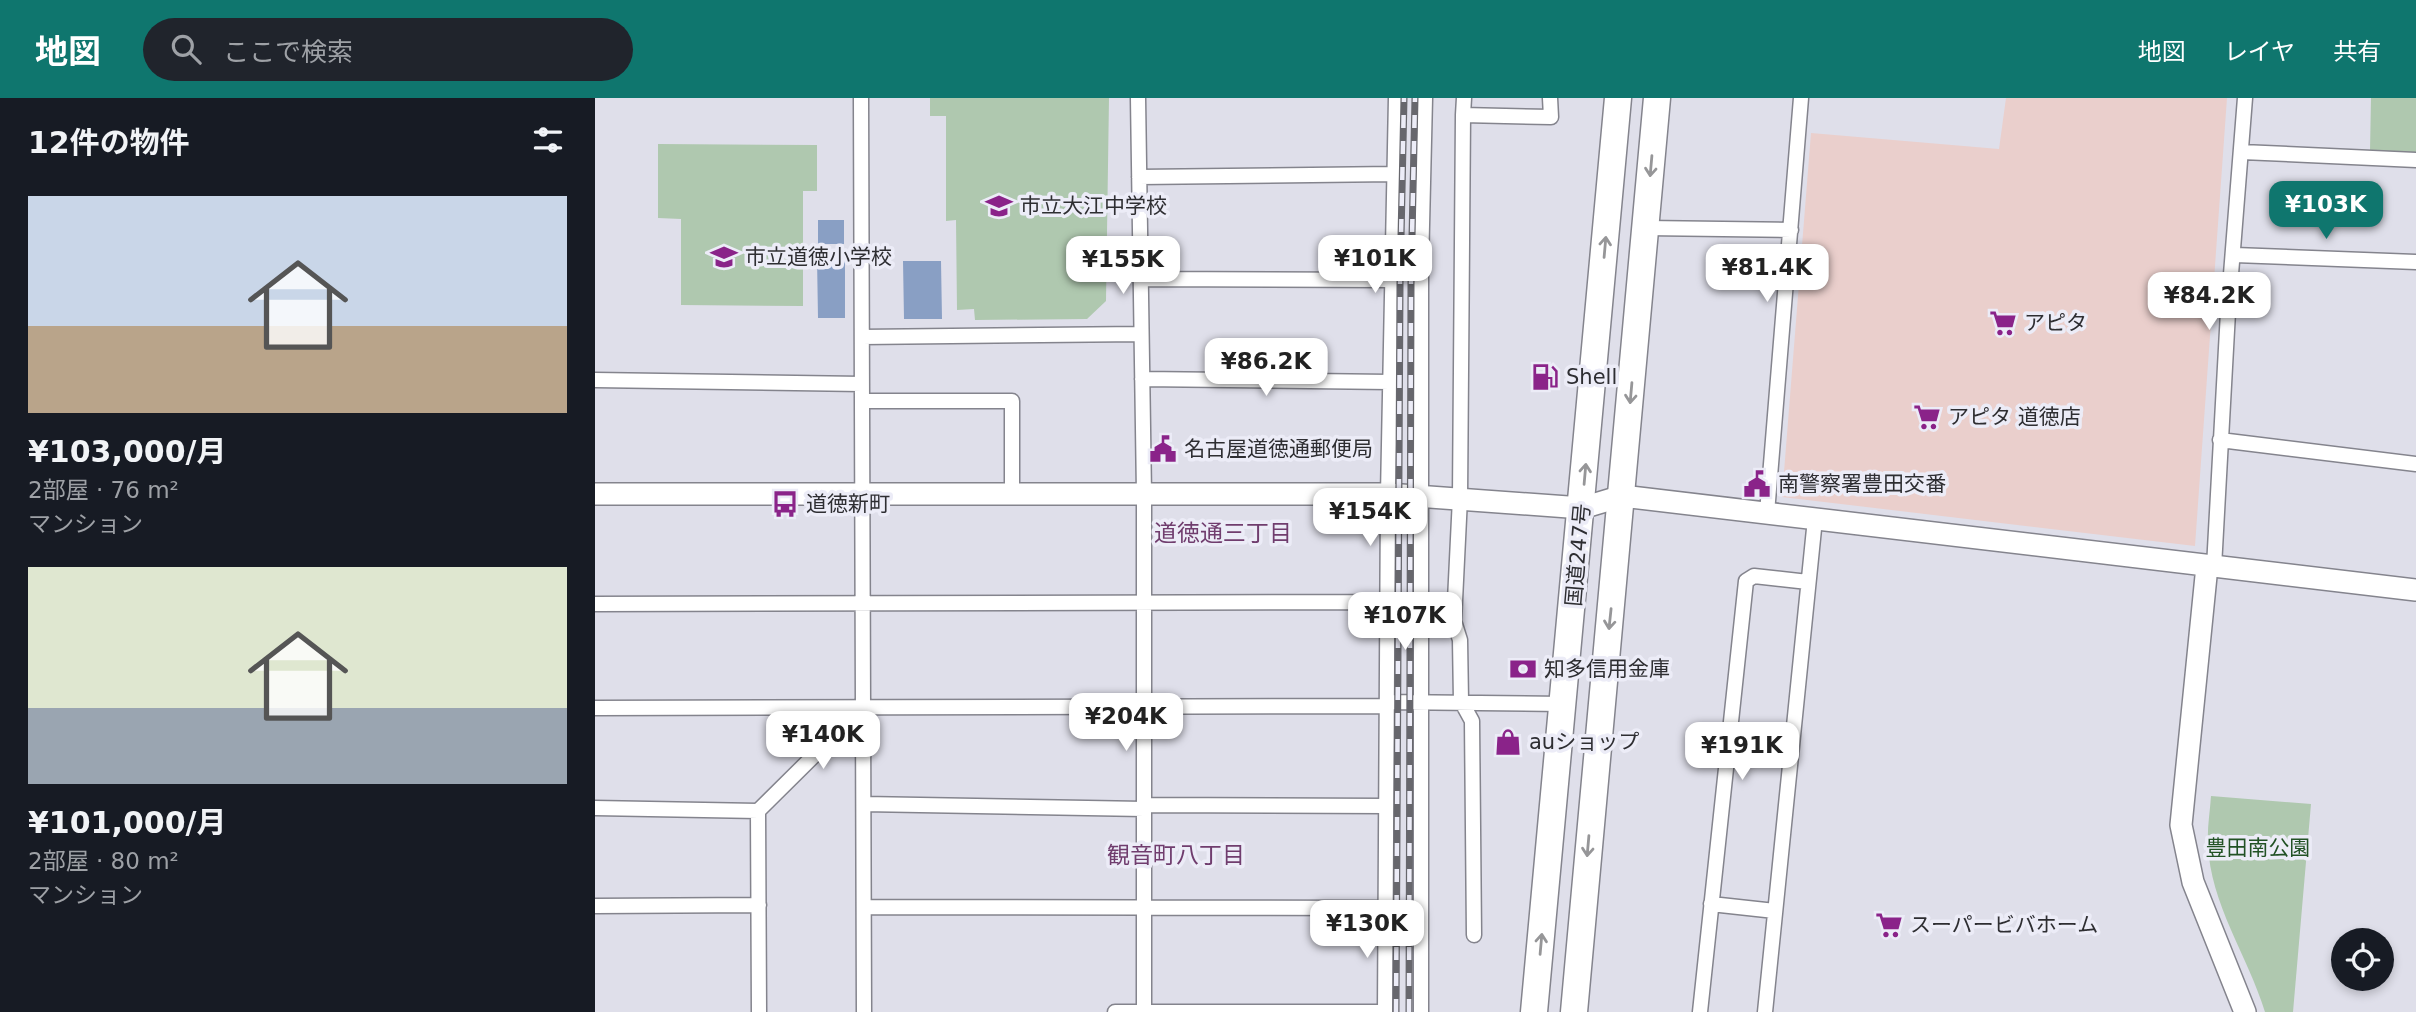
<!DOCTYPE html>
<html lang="ja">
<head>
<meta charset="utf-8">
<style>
	body { margin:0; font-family:"DejaVu Sans","Noto Sans JP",sans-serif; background:#20242c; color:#f1f3f6; height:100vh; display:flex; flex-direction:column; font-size:26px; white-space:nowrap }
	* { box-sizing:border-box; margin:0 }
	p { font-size:23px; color:#9ea1a6 }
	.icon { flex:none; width:38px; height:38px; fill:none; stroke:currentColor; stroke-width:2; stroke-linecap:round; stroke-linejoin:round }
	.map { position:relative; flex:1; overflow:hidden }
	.panel { display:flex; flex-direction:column; background:#171b24; width:595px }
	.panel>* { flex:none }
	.controls { position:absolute; left:1736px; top:830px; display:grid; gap:14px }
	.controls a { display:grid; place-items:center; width:63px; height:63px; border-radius:50%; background:#171b24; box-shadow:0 4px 10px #0003; font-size:35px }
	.price { position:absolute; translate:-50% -60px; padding:0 16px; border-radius:14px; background:#fff; color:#222; font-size:23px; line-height:46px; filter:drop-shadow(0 2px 4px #0008) }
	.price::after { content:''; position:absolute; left:50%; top:42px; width:21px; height:16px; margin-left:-10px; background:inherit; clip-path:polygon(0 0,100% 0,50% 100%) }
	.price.selected { background:#0f766e; color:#fff }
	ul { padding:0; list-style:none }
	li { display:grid; align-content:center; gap:14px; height:371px; padding:0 28px }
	li span { display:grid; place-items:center; height:217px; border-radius:0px; color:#555 }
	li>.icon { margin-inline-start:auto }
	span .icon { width:126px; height:126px; fill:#fffc; stroke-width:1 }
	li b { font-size:30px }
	h2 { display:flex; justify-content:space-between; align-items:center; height:84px; padding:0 28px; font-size:30px }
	header { display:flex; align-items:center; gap:42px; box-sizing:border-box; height:98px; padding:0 35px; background:#0f766e; color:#fff }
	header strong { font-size:33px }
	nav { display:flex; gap:38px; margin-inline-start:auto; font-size:24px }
	.search { width:490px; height:63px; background:#20242c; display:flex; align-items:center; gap:18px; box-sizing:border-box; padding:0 24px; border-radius:38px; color:#9ea1a6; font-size:26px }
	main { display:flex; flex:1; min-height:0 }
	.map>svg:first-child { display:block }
	.commercial { fill:#eacfcc }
	.green { fill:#afc8af }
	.water { fill:#899fc4 }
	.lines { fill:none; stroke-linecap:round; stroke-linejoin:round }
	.street-casing { stroke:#84848d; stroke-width:17 }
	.secondary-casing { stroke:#84848d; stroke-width:24 }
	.highway-casing { stroke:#84848d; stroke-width:29 }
	.street { stroke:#fff; stroke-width:14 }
	.secondary { stroke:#fff; stroke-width:21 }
	.highway { stroke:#fff; stroke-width:26 }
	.rail-casing { stroke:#67676d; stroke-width:7 }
	.rail { stroke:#ececf7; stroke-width:4.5; stroke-dasharray:13; stroke-linecap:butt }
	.oneway { stroke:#969698 }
	.labels { text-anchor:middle; stroke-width:7; stroke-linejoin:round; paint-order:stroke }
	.poi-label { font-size:21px; fill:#2e2e32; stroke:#ececf7; text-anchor:start }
	.street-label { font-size:21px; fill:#2e2e32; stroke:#ececf7 }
	.park-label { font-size:21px; fill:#225225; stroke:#ececf7 }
	.neighbourhood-label { font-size:23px; fill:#703d6e; stroke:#ececf7 }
</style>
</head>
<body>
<header>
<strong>地図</strong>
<div class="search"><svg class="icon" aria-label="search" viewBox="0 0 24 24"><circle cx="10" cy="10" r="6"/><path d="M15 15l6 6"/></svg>ここで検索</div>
<nav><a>地図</a><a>レイヤ</a><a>共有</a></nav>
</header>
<main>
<section class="panel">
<h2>12件の物件<svg class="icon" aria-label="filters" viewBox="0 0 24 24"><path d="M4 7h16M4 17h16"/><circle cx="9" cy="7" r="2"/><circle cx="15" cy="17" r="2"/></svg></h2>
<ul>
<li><span style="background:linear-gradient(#c9d6e8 60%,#b9a48a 0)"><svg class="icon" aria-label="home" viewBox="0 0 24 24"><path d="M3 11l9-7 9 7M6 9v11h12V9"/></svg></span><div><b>¥103,000/月</b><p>2部屋 · 76 m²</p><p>マンション</p></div></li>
<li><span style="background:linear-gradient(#dfe7d0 65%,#9aa5b1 0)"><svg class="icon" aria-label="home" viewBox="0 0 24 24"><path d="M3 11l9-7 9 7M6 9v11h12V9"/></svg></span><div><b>¥101,000/月</b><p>2部屋 · 80 m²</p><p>マンション</p></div></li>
</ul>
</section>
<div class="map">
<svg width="1821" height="914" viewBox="0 0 1821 914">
	<rect width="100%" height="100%" fill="#dfdfea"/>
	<path class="commercial" d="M1411,0H1632L1600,448L1187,399L1216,35L1404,51Z"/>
	<path class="green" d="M335,0H514L511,203L492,221L380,222L379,211L362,212L361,122L351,123V18H335Z
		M1776,0H1821V55L1775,53Z
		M63,46L222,47V93H208V208L86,207V121L63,120Z
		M1616,698L1716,706L1698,914H1670C1653,858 1615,806 1613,746C1612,730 1615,714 1616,698Z"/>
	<path class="water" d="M223,122H249V146H223Z
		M222,160H250V220H223Z
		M308,163H346L347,221H309Z"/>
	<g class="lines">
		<defs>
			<path id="street" d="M266,0L269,914
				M543,0L549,396V914
				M868,17L869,0
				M1647,54L1821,62
				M544,79L799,76
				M1051,130L1196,132
				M1640,157L1821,164
				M546,181L797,182
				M267,239L546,236
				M547,281L795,284
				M0,282L267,286
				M267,303H417V396
				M1625,342L1821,366
				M1172,415L1206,0
				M1619,469L1633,214L1650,0
				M0,506L792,504
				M792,604L968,606
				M0,610L792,608
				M269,706L549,711
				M549,707L791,708
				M0,710L163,713L268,609
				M163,713L164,914
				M1116,806L1180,813
				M0,808L164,807
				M269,809L790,810
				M879,837L877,623L866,603L865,542L859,523L865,400L868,17L956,19L955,0
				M520,914H790
				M790,914L793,396L801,0
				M826,914V169L830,0
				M1105,914L1151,483L1159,478L1213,484
				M1170,914L1220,421"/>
			<path id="secondary" d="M0,396H793L987,410L1027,398L1821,492
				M1612,468L1586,727L1598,784L1650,914"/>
			<path id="highway" d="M939,914L1023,0
				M979,914L1062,0"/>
		</defs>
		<use href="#street" class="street-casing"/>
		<use href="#secondary" class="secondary-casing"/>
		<use href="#highway" class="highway-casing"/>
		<use href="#street" class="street"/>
		<use href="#secondary" class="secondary"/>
		<use href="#highway" class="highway"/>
		<defs>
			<path id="rail" d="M801,914L805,186L809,0
				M814,914L816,186L820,0"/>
		</defs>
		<use href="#rail" class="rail-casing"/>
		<use href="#rail" class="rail"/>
	</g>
	<defs><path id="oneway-shaft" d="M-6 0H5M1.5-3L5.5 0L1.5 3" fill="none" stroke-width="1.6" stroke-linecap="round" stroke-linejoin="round" transform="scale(1.75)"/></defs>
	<g class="oneway">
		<use href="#oneway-shaft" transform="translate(1056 68) rotate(95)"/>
		<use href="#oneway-shaft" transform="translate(1010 149) rotate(-85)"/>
		<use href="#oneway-shaft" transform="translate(1036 295) rotate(95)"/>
		<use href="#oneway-shaft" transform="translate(990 376) rotate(-85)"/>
		<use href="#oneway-shaft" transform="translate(1015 521) rotate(96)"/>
		<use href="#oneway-shaft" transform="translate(993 748) rotate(95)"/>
		<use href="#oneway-shaft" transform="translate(946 846) rotate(-85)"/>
	</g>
	<defs>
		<symbol id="school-bare" viewBox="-9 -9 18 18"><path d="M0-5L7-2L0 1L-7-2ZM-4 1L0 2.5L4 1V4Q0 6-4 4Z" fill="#8a2389" stroke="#ececf7" stroke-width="2.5" paint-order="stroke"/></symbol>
		<symbol id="supermarket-bare" viewBox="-9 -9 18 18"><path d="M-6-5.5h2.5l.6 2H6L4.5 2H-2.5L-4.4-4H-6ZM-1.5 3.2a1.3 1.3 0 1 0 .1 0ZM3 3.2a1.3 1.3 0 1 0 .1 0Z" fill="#8a2389" stroke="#ececf7" stroke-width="2.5" paint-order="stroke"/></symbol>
		<symbol id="fuel-bare" viewBox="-9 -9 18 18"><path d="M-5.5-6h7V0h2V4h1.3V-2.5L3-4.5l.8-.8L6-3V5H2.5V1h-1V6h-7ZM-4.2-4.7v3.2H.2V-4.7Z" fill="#8a2389" stroke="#ececf7" stroke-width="2.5" paint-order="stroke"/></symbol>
		<symbol id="civic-bare" viewBox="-9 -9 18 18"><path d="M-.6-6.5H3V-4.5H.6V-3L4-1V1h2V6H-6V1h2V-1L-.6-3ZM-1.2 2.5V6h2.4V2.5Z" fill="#8a2389" stroke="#ececf7" stroke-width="2.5" paint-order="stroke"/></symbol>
		<symbol id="bus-bare" viewBox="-9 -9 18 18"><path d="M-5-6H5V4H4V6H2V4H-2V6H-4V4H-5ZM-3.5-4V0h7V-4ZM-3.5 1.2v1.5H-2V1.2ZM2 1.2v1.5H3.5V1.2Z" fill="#8a2389" stroke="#ececf7" stroke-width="2.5" paint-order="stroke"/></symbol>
		<symbol id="bank-bare" viewBox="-9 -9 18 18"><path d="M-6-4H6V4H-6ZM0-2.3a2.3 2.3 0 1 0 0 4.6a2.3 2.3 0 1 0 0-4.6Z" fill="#8a2389" stroke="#ececf7" stroke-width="2.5" paint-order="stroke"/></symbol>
		<symbol id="shop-bare" viewBox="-9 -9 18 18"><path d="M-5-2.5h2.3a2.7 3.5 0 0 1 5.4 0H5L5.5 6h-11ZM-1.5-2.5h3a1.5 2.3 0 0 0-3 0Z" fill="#8a2389" stroke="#ececf7" stroke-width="2.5" paint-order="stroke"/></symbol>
	</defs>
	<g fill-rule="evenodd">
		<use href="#school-bare" x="385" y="89" width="38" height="38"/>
		<use href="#school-bare" x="110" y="140" width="38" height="38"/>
		<use href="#supermarket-bare" x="1389" y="206" width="38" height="38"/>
		<use href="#fuel-bare" x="931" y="260" width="38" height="38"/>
		<use href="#supermarket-bare" x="1313" y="300" width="38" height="38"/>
		<use href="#civic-bare" x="549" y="332" width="38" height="38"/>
		<use href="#civic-bare" x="1143" y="367" width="38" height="38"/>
		<use href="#bus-bare" x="171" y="387" width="38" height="38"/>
		<use href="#bank-bare" x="909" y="552" width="38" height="38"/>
		<use href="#shop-bare" x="894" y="625" width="38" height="38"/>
		<use href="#supermarket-bare" x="1275" y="808" width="38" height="38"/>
	</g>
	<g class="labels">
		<g class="poi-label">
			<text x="425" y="115">市立大江中学校</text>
			<text x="150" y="166">市立道徳小学校</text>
			<text x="1429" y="232">アピタ</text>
			<text x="971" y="286">Shell</text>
			<text x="1353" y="326">アピタ 道徳店</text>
			<text x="589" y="358">名古屋道徳通郵便局</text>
			<text x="1183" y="393">南警察署豊田交番</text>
			<text x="211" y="413">道徳新町</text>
			<text x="949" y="578">知多信用金庫</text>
			<text x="934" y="651">auショップ</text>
			<text x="1315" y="834">スーパービバホーム</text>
		</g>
		<g class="street-label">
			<text transform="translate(983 457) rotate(-85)" y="7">国道247号</text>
		</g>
		<g class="park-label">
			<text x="1663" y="757">豊田南公園</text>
		</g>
		<g class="neighbourhood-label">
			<text x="628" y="443">道徳通三丁目</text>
			<text x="581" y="765">観音町八丁目</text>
		</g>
	</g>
</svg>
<div class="controls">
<a><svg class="icon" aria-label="locate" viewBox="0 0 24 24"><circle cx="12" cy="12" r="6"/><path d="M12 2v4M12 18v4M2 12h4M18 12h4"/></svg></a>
</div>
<b class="price selected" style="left:1731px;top:143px">¥103K</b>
<b class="price" style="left:780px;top:197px">¥101K</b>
<b class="price" style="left:528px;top:198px">¥155K</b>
<b class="price" style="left:1172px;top:206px">¥81.4K</b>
<b class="price" style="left:1614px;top:234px">¥84.2K</b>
<b class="price" style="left:671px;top:300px">¥86.2K</b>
<b class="price" style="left:775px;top:450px">¥154K</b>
<b class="price" style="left:810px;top:554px">¥107K</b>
<b class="price" style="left:531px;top:655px">¥204K</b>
<b class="price" style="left:228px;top:673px">¥140K</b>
<b class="price" style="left:1147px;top:684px">¥191K</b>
<b class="price" style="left:772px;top:862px">¥130K</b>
</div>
</main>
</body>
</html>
